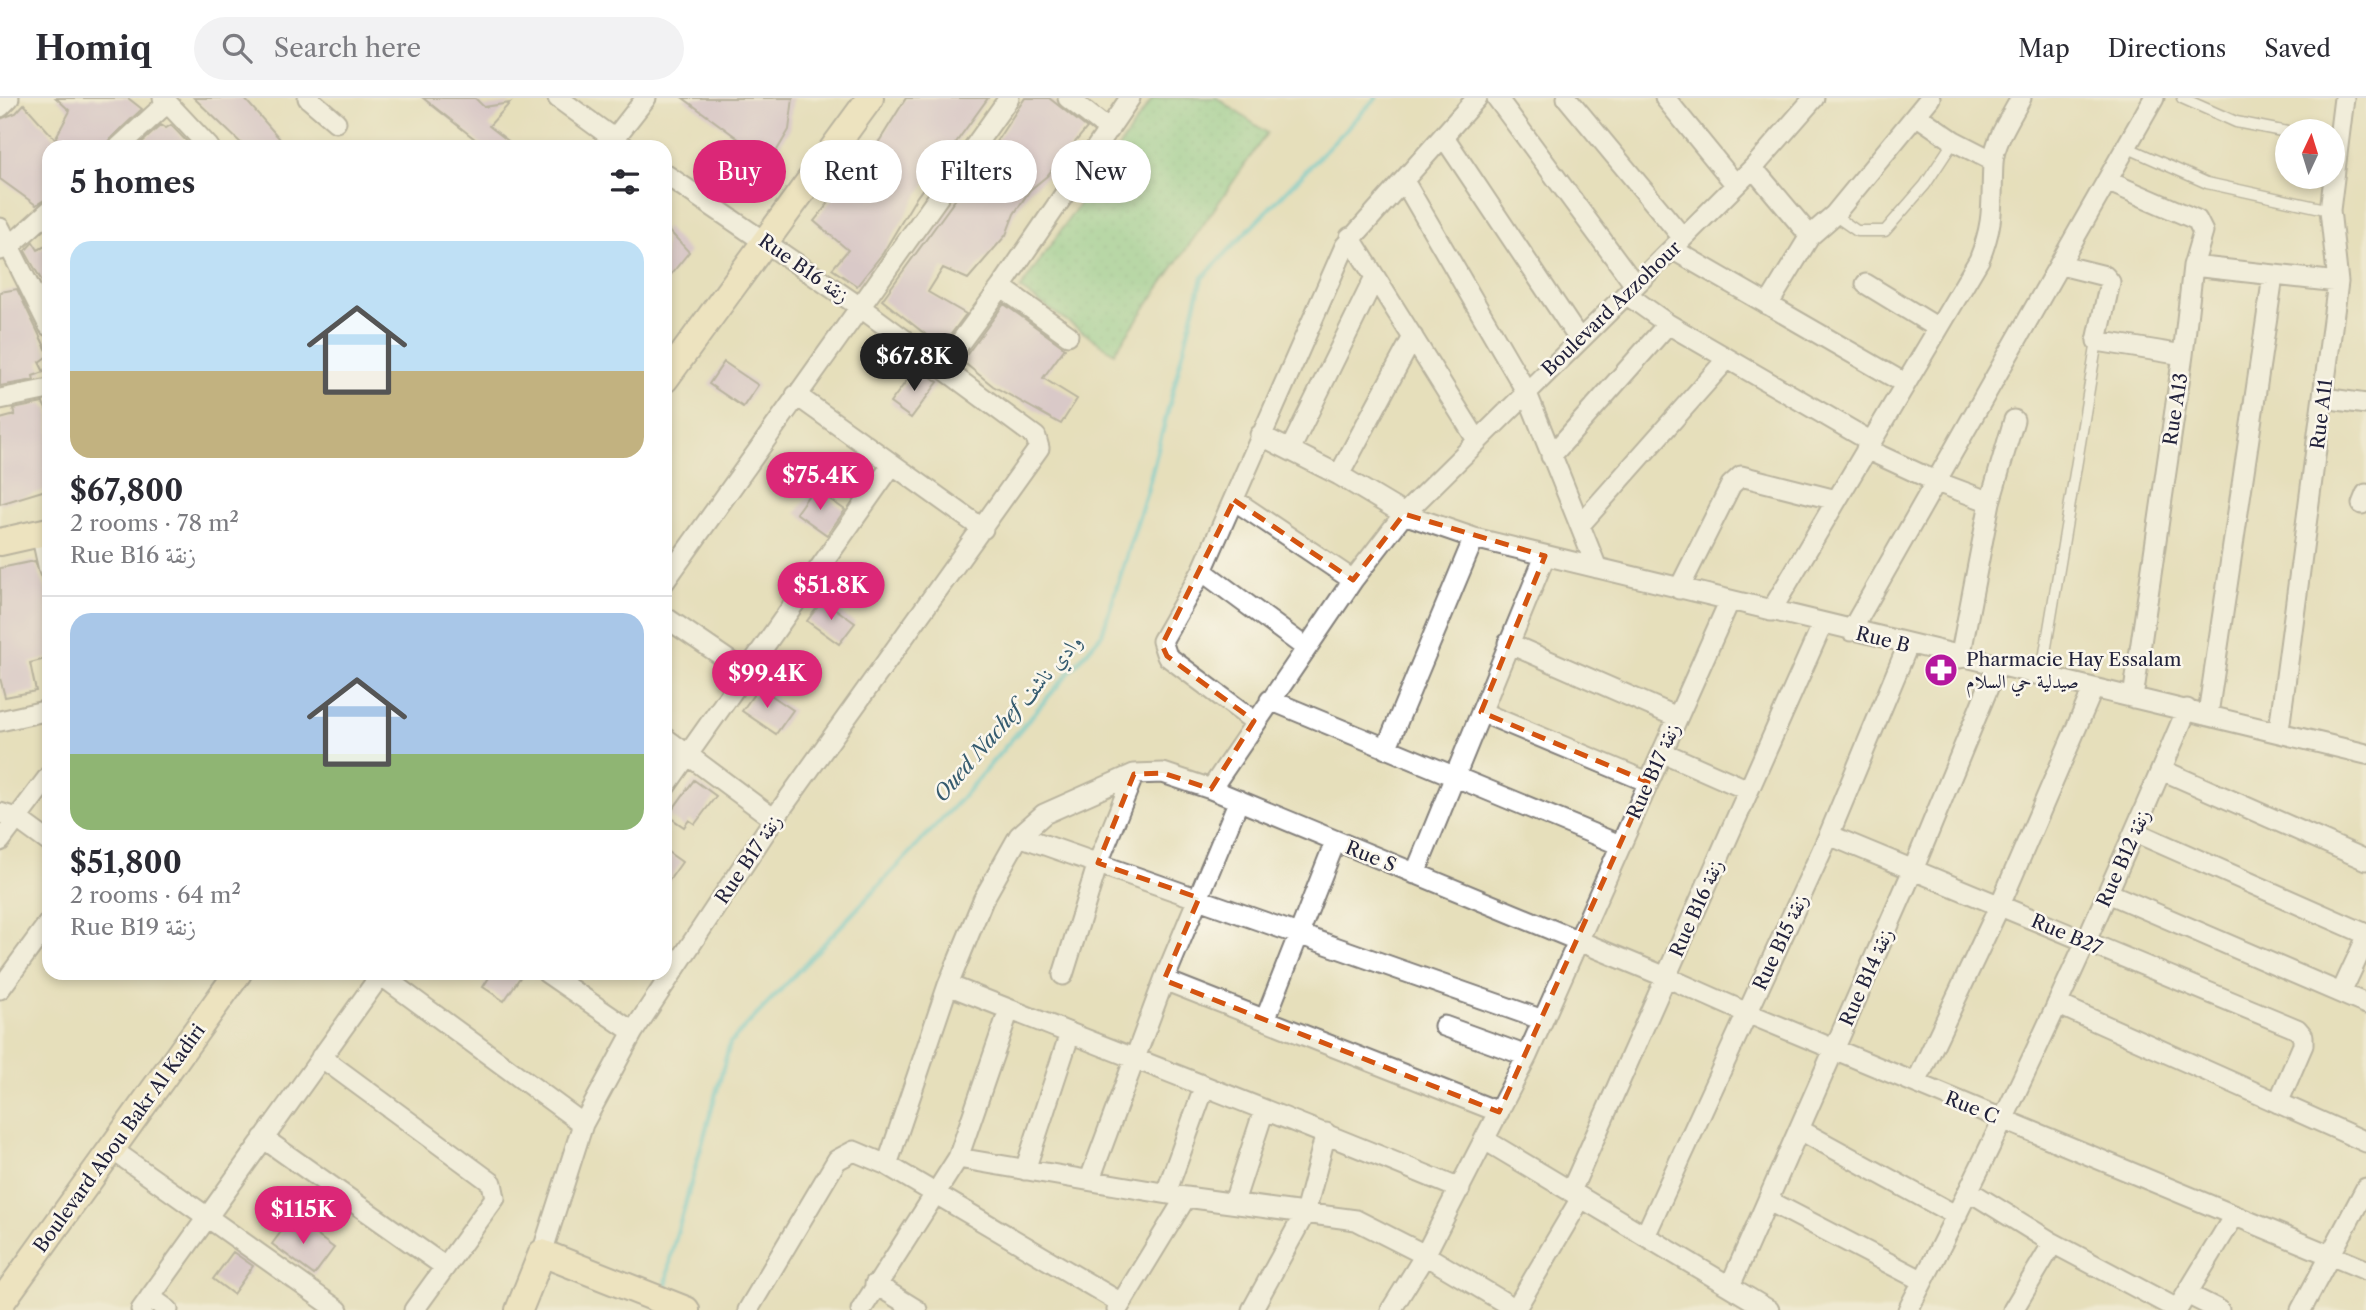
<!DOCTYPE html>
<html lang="en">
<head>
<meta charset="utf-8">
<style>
	body { margin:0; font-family:"Libre Caslon Text",Amiri,serif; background:#f2f2f3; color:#2b2b33; height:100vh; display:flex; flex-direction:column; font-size:26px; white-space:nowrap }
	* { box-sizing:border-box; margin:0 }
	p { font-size:23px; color:#7c7c81 }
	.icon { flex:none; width:38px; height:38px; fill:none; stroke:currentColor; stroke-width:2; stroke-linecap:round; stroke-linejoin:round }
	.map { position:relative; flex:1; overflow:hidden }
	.drawer { position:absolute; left:42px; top:42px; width:630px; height:840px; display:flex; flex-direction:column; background:#fff; border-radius:21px; box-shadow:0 4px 10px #0003 }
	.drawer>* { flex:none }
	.banner { position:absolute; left:693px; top:42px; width:665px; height:63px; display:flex; gap:14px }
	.needle { width:46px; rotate:4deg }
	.buttons { position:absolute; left:2275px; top:21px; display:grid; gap:14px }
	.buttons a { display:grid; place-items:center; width:70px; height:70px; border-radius:50%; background:#fff; box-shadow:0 4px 10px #0003; font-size:35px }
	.price { position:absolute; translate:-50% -60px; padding:0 16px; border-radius:24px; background:#db2777; color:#fff; font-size:23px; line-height:46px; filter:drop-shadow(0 2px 4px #0008) }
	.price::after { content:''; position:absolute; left:50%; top:42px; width:21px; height:16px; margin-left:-10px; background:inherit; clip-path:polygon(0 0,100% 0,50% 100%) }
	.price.current { background:#222; color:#fff }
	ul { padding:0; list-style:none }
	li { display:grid; align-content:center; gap:14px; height:371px; padding:0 28px }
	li+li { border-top:2px solid #e1e1e2 }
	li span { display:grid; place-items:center; height:217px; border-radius:21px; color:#555 }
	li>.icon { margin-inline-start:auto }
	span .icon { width:126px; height:126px; fill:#fffc; stroke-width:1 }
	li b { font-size:30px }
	h2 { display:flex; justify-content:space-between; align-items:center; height:84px; padding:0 28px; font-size:30px }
	.chip { padding:0 24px; border-radius:32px; background:#fff; box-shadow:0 4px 10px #0003; font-size:24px; line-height:63px }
	.chip.current { background:#db2777; color:#fff }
	header { display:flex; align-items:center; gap:42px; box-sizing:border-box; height:98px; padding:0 35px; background:#fff; border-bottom:2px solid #e1e1e2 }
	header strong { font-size:33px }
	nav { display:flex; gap:38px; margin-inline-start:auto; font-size:24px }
	.search { width:490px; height:63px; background:#f2f2f3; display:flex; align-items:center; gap:18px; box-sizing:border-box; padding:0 24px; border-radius:38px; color:#7c7c81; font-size:26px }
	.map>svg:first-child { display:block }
	.park { fill:url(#park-dots); stroke:#527864; stroke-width:2 }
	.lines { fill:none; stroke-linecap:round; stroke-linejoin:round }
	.stream { stroke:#59c6d0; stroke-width:5 }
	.building { fill:#cbafd7 }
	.lane-casing { stroke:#84807b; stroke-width:13 }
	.street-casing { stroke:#84807b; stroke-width:23 }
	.secondary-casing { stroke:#84807b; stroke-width:30 }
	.lane { stroke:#fff; stroke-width:10 }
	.street { stroke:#fff; stroke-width:19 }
	.secondary { stroke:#f7e8c3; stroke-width:26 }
	.marked { fill:none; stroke:#d45411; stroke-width:5; stroke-dasharray:14 9; stroke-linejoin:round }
	.labels { text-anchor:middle; stroke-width:5; stroke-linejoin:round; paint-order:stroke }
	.street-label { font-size:19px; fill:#22223b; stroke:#fbf7ec }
	.poi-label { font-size:19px; fill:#22223b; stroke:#fbf7ec; text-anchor:start }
	.water-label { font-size:21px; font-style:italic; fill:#355b6f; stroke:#fbf7ec }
</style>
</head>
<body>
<header>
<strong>Homiq</strong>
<div class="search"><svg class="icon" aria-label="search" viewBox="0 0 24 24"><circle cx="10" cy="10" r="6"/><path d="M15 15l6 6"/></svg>Search here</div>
<nav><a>Map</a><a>Directions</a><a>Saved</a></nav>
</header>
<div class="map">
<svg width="2366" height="1212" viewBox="0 0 2366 1212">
	<defs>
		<pattern id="park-dots" width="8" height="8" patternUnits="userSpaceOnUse" patternTransform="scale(1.75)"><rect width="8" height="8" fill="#81ce8d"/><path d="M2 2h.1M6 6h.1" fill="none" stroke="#6fb17b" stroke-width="1.8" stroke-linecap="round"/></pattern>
	</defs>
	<rect width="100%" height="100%" fill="#fbf7ec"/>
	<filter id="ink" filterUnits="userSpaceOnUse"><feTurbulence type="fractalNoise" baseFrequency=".0143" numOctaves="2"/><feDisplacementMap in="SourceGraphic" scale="14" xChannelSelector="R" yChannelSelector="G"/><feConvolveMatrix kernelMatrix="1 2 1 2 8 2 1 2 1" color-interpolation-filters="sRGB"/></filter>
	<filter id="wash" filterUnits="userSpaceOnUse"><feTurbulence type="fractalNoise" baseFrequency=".00686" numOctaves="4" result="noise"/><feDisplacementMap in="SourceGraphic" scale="28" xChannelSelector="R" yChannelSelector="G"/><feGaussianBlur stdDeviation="1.57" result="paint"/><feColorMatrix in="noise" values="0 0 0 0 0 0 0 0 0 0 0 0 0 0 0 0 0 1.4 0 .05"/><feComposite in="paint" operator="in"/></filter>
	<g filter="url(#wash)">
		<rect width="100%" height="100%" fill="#e6dfbb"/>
		<path class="park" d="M1153,0H1217L1267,35L1114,255L1020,191Z"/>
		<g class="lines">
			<path class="stream" d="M665,1195L671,1157L730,945L959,703L1102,536L1147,393L1202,180L1376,0"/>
		</g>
		<g id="blocks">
			<path class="building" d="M56,0H128L142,11L111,40L107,49H49V99L36,107L0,81V21L16,15L24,6L55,41L70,13Z
				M194,0H244L287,49H245Z
				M423,0H475L484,9L510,5L489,28L516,49H485Z
				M683,0H793L789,32L770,64Z
				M906,0H988L916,100L883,155L857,188L832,171L848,152L814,123L880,42Z
				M1025,0H1049L1087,30L1047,78L1030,92L1014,116L1006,137L968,181L943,170L928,194L966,216L943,247H939L882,202L984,62Z
				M161,27L166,30L171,27L192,49H137Z
				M665,128L689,154L665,184Z
				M33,144L38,152L49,146V196L25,153Z
				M17,191L49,257L39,264L44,274L33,278L34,282L0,288V194Z
				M1004,206L1065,250L1043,280L1077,301L1061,326L993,288L962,263Z
				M724,264L758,287L743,309L709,286Z
				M917,269L938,284L911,320L890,305Z
				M43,305L46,311L49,310V391L0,406V321L15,317L13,311Z
				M814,390L845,412L827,437L796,415Z
				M35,463L49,501V560L30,565L36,593L5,599L0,580V470Z
				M823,502L855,525L839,546L807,523Z
				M759,589L793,612L776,636L742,613Z
				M694,682L716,698L695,726L689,722L684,729L668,718Z
				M665,752L682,764L665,788Z
				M492,875H523L504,903L483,889Z
				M292,1119L334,1150L314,1177L272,1146Z
				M233,1154L253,1168L233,1196L213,1181Z"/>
		</g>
	</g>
	<g filter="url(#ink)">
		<use href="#blocks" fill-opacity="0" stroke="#84807b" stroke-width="2"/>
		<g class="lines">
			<defs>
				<path id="lane" d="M2182,0L2236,24L2287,34
					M2126,49L2207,85L2330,112
					M1834,117L1857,133H1885L1925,87L1954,43
					M2041,579L2097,243"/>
				<path id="street" d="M163,0L209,49
					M308,0L336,24
					M558,0L625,49
					M1068,0L1109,32
					M1497,0L1635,187
					M1567,0L1683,140
					M1665,0L1736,87
					M0,9L9,0
					M1916,17L1954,43L1993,63
					M1444,39L1579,241
					M614,41L646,0
					M119,49L167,5
					M1753,70L1810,138
					M1404,83L1526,293L1597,470
					M2107,83L2197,122L2203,134L2193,168L2183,257L2133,600
					M0,130L49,228
					M1350,139L1477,342
					M1672,151L1904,285
					M0,152L9,149L49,113
					M2061,167L2105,178L2110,184L2097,243L2183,257
					M2193,168L2338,184
					M1866,186L1938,230
					M1001,189L1068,237
					M1626,196L1668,226L1870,343
					M1768,207L1810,138L1834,117L1930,0
					M942,269L1001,189L1130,0
					M796,297L983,431
					M2324,300L2366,306
					M0,301L49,291
					M1260,337L1339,377L1404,416L1474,440L2366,656
					M1866,351L1937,384L1990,404
					M1290,352L1375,179
					M1551,358L1668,226
					M1339,377L1413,239
					M1234,402L1353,482
					M2362,406L2366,396
					M1580,427L1727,261
					M41,435L49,472
					M1202,473L1306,550
					M665,483L1009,0
					M1679,491L1731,387L1741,378L1836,402
					M1771,513L1979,162C1995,123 1991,105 1993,65C1994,44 2011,19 2021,0
					M665,519L747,575
					M1851,533L2154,0
					M1508,545L1677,619
					M1960,560L1990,404L2014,322
					M1270,602L1620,747
					M1481,614L1648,684
					M2208,616L2273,178
					M0,623L49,612
					M1254,623L1167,558L1162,543L1202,473L1345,148L1477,0
					M2279,632L2338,184L2330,112L2344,0
					M665,640L774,721
					M1386,651L1474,440
					M1662,654L1748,692
					M2162,672L2366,762
					M665,689L892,367
					M1211,691L1353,482L1404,416L1683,140L1753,70L1814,0
					M0,715L16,720L49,744
					M2135,734L2366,836
					M1829,737L2297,931L2303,938V947L2278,1005
					M1019,738L1543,922
					M0,743L49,678
					M1415,776L1545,458
					M2108,795L2366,906
					M378,875L583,1026
					M547,875L633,934
					M1063,877L1098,765L1134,676
					M1164,882L1499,1014
					M948,887C1119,955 1290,1020 1460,1091
					M0,891L49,824
					M2341,895L2366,841
					M2057,906L2366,1044
					M1265,922L1335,744
					M1444,928L1527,958
					M321,959L492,1085L495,1100L414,1212
					M1916,985L2000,807L2093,591
					M1800,1032L1957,1118
					M263,1040L444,1168
					M1485,1042L1769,1212
					M110,1050L338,1212
					M958,1060L1186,1099L1356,1122L1425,1157L1517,1212
					M887,1067L948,887L983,802L1019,738L1044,716L1134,676L1163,675L1211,691L1666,879L1747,915L2366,1172
					M1025,1072L1070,935
					M1090,1081L1164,882L1239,702
					M1571,1093L1822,527
					M1969,1093L2053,1145L2177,1211
					M1166,1095L1204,990
					M1769,1103L1923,1183
					M1234,1104L1264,1012
					M1645,1138L1829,737L1908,547
					M542,1155L583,1026L633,934L774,721L1039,350L1036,339L860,209L665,76
					M875,1186L917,1212
					M1730,1188L1913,772L1997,568
					M2187,1196L2219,1212
					M150,1199L168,1212
					M141,1212L382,875
					M748,1212L837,1062L854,1053L887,1067L1121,1205
					M861,1212L958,1060L1009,912
					M1117,1212L1186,1099
					M1252,1212L1305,1115L1326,1035
					M1391,1212L1425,1157L1527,958L1729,504
					M1515,1212L1581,1100
					M1908,1212C2010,1016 2101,815 2187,611
					M2013,1212L2053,1145
					M2177,1212L2234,1118
					M2301,1212L2366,1090"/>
				<path id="secondary" d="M665,281L870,0
					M0,444L49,433
					M0,1206L238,875
					M519,1212L542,1155L686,1212"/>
			</defs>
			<use href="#lane" class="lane-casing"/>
			<use href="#street" class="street-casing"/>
			<use href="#secondary" class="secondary-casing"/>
			<use href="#lane" class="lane"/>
			<use href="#street" class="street"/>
			<use href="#secondary" class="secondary"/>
		</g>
	</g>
	<path d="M0 0H2366V1212H0ZM1234,402L1353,482L1404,416L1545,458L1481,614L1648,684L1499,1014L1164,882L1199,800L1098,765L1134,676L1163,675L1211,691L1254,623L1167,558L1162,547Z" fill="#e6dfbb" fill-opacity=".55" fill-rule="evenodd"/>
	<path class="marked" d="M1234,402L1353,482L1404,416L1545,458L1481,614L1648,684L1499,1014L1164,882L1199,800L1098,765L1134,676L1163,675L1211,691L1254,623L1167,558L1162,547Z"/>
	<defs>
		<symbol id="pharmacy-disc" viewBox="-11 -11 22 22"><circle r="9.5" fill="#b5179e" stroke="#fbf7ec"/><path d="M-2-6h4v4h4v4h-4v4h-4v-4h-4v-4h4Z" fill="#fff"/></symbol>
	</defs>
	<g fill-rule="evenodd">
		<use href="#pharmacy-disc" x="1922" y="553" width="38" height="38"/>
	</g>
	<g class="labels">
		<g class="street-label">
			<text transform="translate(804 170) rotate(35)" y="7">Rue B16 زنقة</text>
			<text transform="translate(1611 210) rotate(-44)" y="7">Boulevard Azzohour</text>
			<text transform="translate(2175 311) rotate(-81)" y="7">Rue A13</text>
			<text transform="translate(2321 316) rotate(-83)" y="7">Rue A11</text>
			<text transform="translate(1883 541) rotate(14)" y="7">Rue B</text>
			<text transform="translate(1653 673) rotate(-66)" y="7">Rue B17 زنقة</text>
			<text transform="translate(1371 758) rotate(22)" y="7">Rue S</text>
			<text transform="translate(2123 760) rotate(-66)" y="7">Rue B12 زنقة</text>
			<text transform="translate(748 761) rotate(-56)" y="7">Rue B17 زنقة</text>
			<text transform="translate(1696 810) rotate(-66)" y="7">Rue B16 زنقة</text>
			<text transform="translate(2067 836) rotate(23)" y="7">Rue B27</text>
			<text transform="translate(1780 844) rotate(-65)" y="7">Rue B15 زنقة</text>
			<text transform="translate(1866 879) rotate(-66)" y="7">Rue B14 زنقة</text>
			<text transform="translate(1972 1009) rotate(22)" y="7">Rue C</text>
			<text transform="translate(119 1040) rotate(-54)" y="7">Boulevard Abou Bakr Al Kadiri</text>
		</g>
		<g class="poi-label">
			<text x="1966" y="568">Pharmacie Hay Essalam<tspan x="1966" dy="22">صيدلية حي السلام</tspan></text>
		</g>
		<g class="water-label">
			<text transform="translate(1008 620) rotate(-49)" y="7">Oued Nachef وادي ناشف</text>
		</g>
	</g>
</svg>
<div class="buttons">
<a><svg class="needle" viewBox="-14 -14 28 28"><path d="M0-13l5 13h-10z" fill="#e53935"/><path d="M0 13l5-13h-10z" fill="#7c7c81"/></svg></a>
</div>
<b class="price current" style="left:914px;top:295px">$67.8K</b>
<b class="price" style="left:820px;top:414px">$75.4K</b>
<b class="price" style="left:831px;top:524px">$51.8K</b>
<b class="price" style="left:767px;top:612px">$99.4K</b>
<b class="price" style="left:303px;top:1148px">$115K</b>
<div class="banner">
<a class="chip current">Buy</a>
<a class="chip">Rent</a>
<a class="chip">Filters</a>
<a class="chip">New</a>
</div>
<section class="drawer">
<h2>5 homes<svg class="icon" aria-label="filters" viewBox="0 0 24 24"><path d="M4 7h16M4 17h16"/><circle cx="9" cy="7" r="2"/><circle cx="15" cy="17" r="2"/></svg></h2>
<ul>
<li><span style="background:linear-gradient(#bfe0f5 60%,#c2b280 0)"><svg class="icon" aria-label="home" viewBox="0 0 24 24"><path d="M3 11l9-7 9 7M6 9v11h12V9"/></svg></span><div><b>$67,800</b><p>2 rooms · 78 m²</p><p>Rue B16 زنقة</p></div></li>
<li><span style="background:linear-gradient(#a9c7e8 65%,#8fb573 0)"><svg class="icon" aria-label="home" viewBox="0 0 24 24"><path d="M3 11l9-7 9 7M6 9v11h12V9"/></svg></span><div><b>$51,800</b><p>2 rooms · 64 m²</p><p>Rue B19 زنقة</p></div></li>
</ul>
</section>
</div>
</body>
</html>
